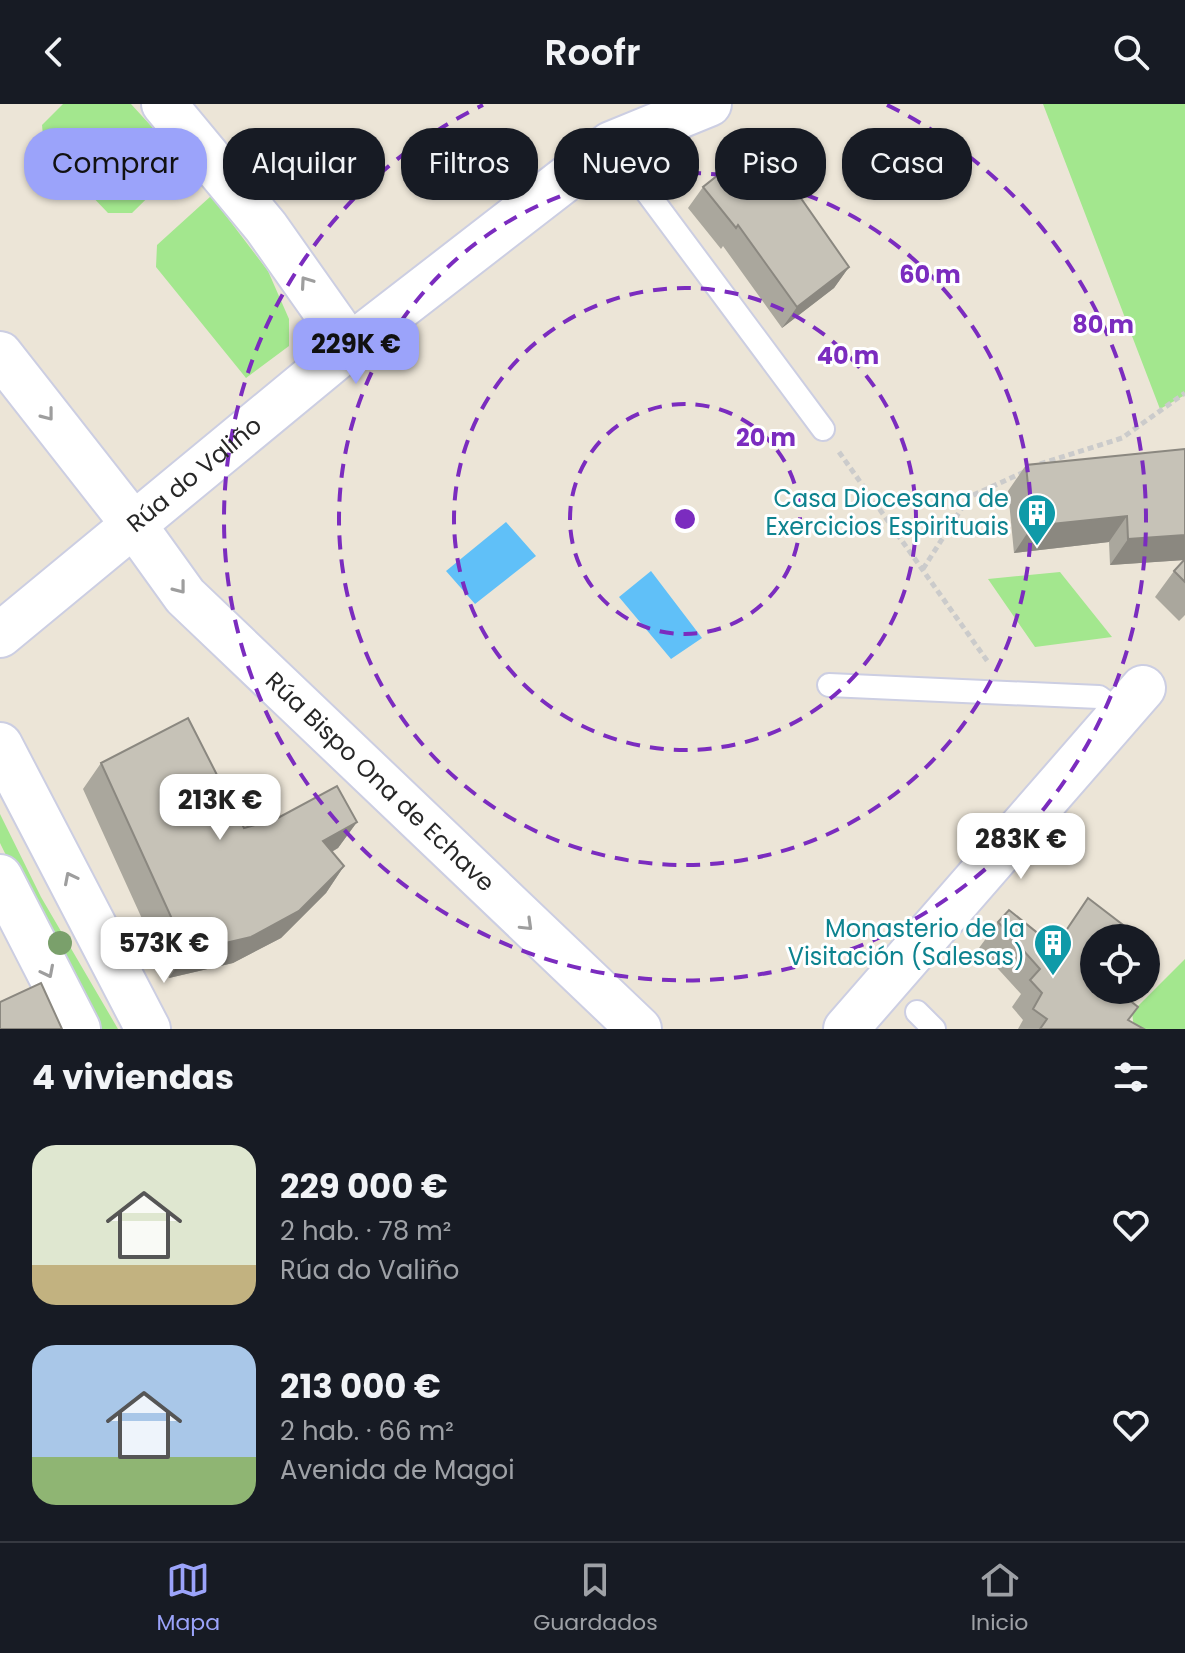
<!DOCTYPE html>
<html lang="es">
<head>
<meta charset="utf-8">
<style>
	body { margin:0; font-family:Poppins,sans-serif; background:#242831; color:#f1f3f6; height:100vh; display:flex; flex-direction:column; font-size:30px; white-space:nowrap }
	* { box-sizing:border-box; margin:0 }
	p { font-size:26px; color:#9ea1a6 }
	.icon { flex:none; width:44px; height:44px; fill:none; stroke:currentColor; stroke-width:2; stroke-linecap:round; stroke-linejoin:round }
	.map { position:relative; height:925px; overflow:hidden }
	.drawer { display:flex; flex-direction:column; background:#171b24; flex:1 }
	.drawer>* { flex:none }
	.top-card { position:absolute; left:24px; top:24px; width:1138px; height:72px; display:flex; gap:16px }
	.buttons { position:absolute; left:1080px; top:820px; display:grid; gap:16px }
	.buttons a { display:grid; place-items:center; width:80px; height:80px; border-radius:50%; background:#171b24; box-shadow:0 2px 6px #0004; font-size:40px }
	.price { position:absolute; translate:-50% -68px; padding:0 18px; border-radius:16px; background:#fff; color:#222; font-size:26px; line-height:52px; filter:drop-shadow(0 2px 4px #0008) }
	.price::after { content:''; position:absolute; left:50%; top:48px; width:24px; height:18px; margin-left:-12px; background:inherit; clip-path:polygon(0 0,100% 0,50% 100%) }
	.price.selected { background:#9ba3fa; color:#111 }
	ul { padding:0; list-style:none }
	li { display:flex; align-items:center; gap:24px; height:200px; padding:0 32px }
	li span { display:grid; place-items:center; flex:none; width:224px; height:160px; border-radius:24px; color:#555 }
	li>.icon { margin-inline-start:auto }
	span .icon { width:96px; height:96px; fill:#fffc; stroke-width:1 }
	li b { font-size:34px }
	h2 { display:flex; justify-content:space-between; align-items:center; height:96px; padding:0 32px; font-size:34px }
	.chip { padding:0 28px; border-radius:32px; background:#171b24; box-shadow:0 2px 6px #0004; font-size:28px; line-height:72px }
	.chip.selected { background:#9ba3fa; color:#111 }
	header { display:flex; justify-content:space-between; align-items:center; height:104px; padding:0 32px; background:#171b24; font-size:36px; font-weight:600 }
	.tab-bar { display:flex; justify-content:space-around; align-items:center; height:112px; border-top:2px solid #363941; background:#171b24; font-size:22px; color:#9ea1a6 }
	.tab-bar a { display:grid; justify-items:center; gap:4px }
	.tab-bar .selected { color:#9ba3fa }
	.map>svg:first-child { display:block }
	.green { fill:#a3e78e }
	.water { fill:#60c0f8 }
	.lines { fill:none; stroke-linecap:round; stroke-linejoin:round }
	.lane-casing { stroke:#cccee2; stroke-width:26 }
	.street-casing { stroke:#cccee2; stroke-width:48 }
	.path { stroke:#cbcbcb; stroke-width:5; stroke-dasharray:6 4; stroke-linecap:butt }
	.lane { stroke:#fff; stroke-width:22 }
	.street { stroke:#fff; stroke-width:44 }
	.tree { fill:#7aa06b }
	.wall { fill:#aaa79d }
	.shaded-wall { fill:#8b8880 }
	.building { fill:#c6c2b7; stroke:#8b8880; stroke-width:2 }
	.oneway { stroke:#9e9e9e }
	.ring { fill:none; stroke:#7b2cbf; stroke-width:4; stroke-dasharray:14 10 }
	.labels { text-anchor:middle; stroke-width:6; stroke-linejoin:round; paint-order:stroke }
	.street-label { font-size:24px; fill:#272727; stroke:#fff }
	.culture-label { font-size:24px; fill:#0d838f; stroke:#fff; text-anchor:end }
	.centre { fill:#7b2cbf; stroke:#fff; stroke-width:4 }
	.ring-label { font-size:24px; text-anchor:middle; font-weight:bold; fill:#7b2cbf; stroke:#fff; stroke-width:6; stroke-linejoin:round; paint-order:stroke }
</style>
</head>
<body>
<header><svg class="icon" aria-label="back" viewBox="0 0 24 24"><path d="M15 5l-7 7 7 7"/></svg>Roofr<svg class="icon" aria-label="search" viewBox="0 0 24 24"><circle cx="10" cy="10" r="6"/><path d="M15 15l6 6"/></svg></header>
<div class="map">
<svg width="1185" height="925" viewBox="0 0 1185 925">
	<rect width="100%" height="100%" fill="#ece5d7"/>
	<path class="green" d="M63,0H131L184,58L132,109H108L44,42L42,21Z
		M1043,0H1185V291L1160,305Z
		M211,92L268,167L289,215V242L246,274L156,163L157,141Z
		M1060,468L1112,533L1035,543L988,475Z
		M0,710L41,793L118,925H91L0,739Z
		M1185,855V925H1134L1132,908Z"/>
	<path class="water" d="M506,418L536,452L475,500L446,467Z
		M651,467L702,534L671,555L619,493Z"/>
	<g class="lines">
		<defs>
			<path id="lane" d="M611,40L823,325
				M829,581L1099,593L1121,609
				M917,908L934,925"/>
			<g id="street">
				<path d="M164,0L266,123L350,242"/>
				<path id="s1" d="M0,250L134,421L185,492L639,925"/>
				<path id="s2" d="M0,531L350,242L611,40L709,0"/>
				<path d="M0,641L148,925"/>
				<path d="M0,773L78,925"/>
				<path d="M846,925L1143,584"/>
			</g>
		</defs>
		<use href="#lane" class="lane-casing"/>
		<use href="#street" class="street-casing"/>
		<path class="path" d="M839,348L988,558
			M1040,360L1122,334L1185,289
			M923,465L969,393L1024,368"/>
		<use href="#lane" class="lane"/>
		<use href="#street" class="street"/>
	</g>
	<circle class="tree" cx="60" cy="839" r="12"/>
	<path class="wall" d="M703,83L849,163L834,184L782,224L723,142L721,145L688,104Z
		M1185,345V511L1179,517L1155,493L1174,467L1184,456L1110,461L1109,438L1014,449L1008,387L1026,361Z
		M101,659L244,724L357,718L338,744L332,748L344,762L326,789L281,834L233,859L169,874L83,685Z
		M1088,794L1094,834L1127,886L1123,891L1128,916L1144,925H1018L1023,916L1012,903L1021,890L979,844L998,818L1055,842Z"/>
	<path class="shaded-wall" d="M849,163L834,184L782,224L797,203Z
		M1127,412L1109,438L1014,449L1032,422Z
		M1185,431V456L1110,461L1128,435Z
		M357,718L338,744L304,763L323,737Z
		M344,762L326,789L281,834L233,859L169,874L187,848Z"/>
	<path class="building" d="M761,37L849,163L797,203L738,121L736,124L703,83Z
		M1185,345V431L1128,435L1127,412L1032,422L1026,361Z
		M1185,455V478L1174,467Z
		M188,614L244,724L276,715L337,682L357,718L323,737L344,762L299,807L251,833L187,848L101,659Z
		M1088,794L1127,824L1119,834H1094V886H1126L1123,891L1138,903L1128,916L1144,925H1040L1047,915L1033,905L1042,889L1030,876L1040,865L998,818L1009,806L1055,843Z
		M41,879L62,925H0V898Z"/>
	<defs><path id="oneway-chevron" d="M-2-3.5L2.5 0L-2 3.5" fill="none" stroke-width="1.6" stroke-linecap="round" stroke-linejoin="round" transform="scale(2)"/></defs>
	<g class="oneway">
		<use href="#oneway-chevron" transform="translate(306 178) rotate(-125)"/>
		<use href="#oneway-chevron" transform="translate(48 311) rotate(52)"/>
		<use href="#oneway-chevron" transform="translate(180 484) rotate(52)"/>
		<use href="#oneway-chevron" transform="translate(70 774) rotate(-117)"/>
		<use href="#oneway-chevron" transform="translate(527 821) rotate(44)"/>
		<use href="#oneway-chevron" transform="translate(48 868) rotate(63)"/>
	</g>
	<g class="ring">
		<circle cx="685" cy="415" r="115"/>
		<circle cx="685" cy="415" r="231"/>
		<circle cx="685" cy="415" r="346"/>
		<path d="M887 1A461 461 0 1 1 483 1"/>
	</g>
	<defs>
		<symbol id="building-pin" viewBox="-11 -11 22 30"><path d="M0 17L-7.5 6A9.5 9.5 0 1 1 7.5 6Z" fill="#0f9aa8" stroke="#fff"/><path d="M-4-6H4V6H1V3H-1V6H-4ZM-2.5-4.3h1.7v1.8h-1.7ZM.8-4.3h1.7v1.8H.8ZM-2.5-1h1.7V.8h-1.7ZM.8-1h1.7V.8H.8Z" fill="#fff"/></symbol>
	</defs>
	<g fill-rule="evenodd">
		<use href="#building-pin" x="1015" y="387" width="44" height="60"/>
		<use href="#building-pin" x="1031" y="817" width="44" height="60"/>
	</g>
	<g class="labels">
		<g class="street-label">
			<text dy="8" stroke="none"><textPath href="#s2" startOffset="252">Rúa do Valiño</textPath></text>
			<text dy="8" stroke="none"><textPath href="#s1" startOffset="574">Rúa Bispo Ona de Echave</textPath></text>
		</g>
		<g class="culture-label">
			<text x="1009" y="403">Casa Diocesana de<tspan x="1009" dy="28">Exercicios Espirituais</tspan></text>
			<text x="1025" y="833">Monasterio de la<tspan x="1025" dy="28">Visitación (Salesas)</tspan></text>
		</g>
	</g>
	<circle cx="685" cy="415" r="12" class="centre"/>
	<g class="ring-label">
		<text x="930" y="179">60 m</text>
		<text x="1103" y="229">80 m</text>
		<text x="848" y="260">40 m</text>
		<text x="766" y="342">20 m</text>
	</g>
</svg>
<div class="buttons">
<a><svg class="icon" aria-label="locate" viewBox="0 0 24 24"><circle cx="12" cy="12" r="6"/><path d="M12 2v4M12 18v4M2 12h4M18 12h4"/></svg></a>
</div>
<b class="price selected" style="left:356px;top:282px">229K €</b>
<b class="price" style="left:220px;top:738px">213K €</b>
<b class="price" style="left:1021px;top:777px">283K €</b>
<b class="price" style="left:164px;top:881px">573K €</b>
<div class="top-card">
<a class="chip selected">Comprar</a>
<a class="chip">Alquilar</a>
<a class="chip">Filtros</a>
<a class="chip">Nuevo</a>
<a class="chip">Piso</a>
<a class="chip">Casa</a>
</div>
</div>
<section class="drawer">
<h2>4 viviendas<svg class="icon" aria-label="filters" viewBox="0 0 24 24"><path d="M4 7h16M4 17h16"/><circle cx="9" cy="7" r="2"/><circle cx="15" cy="17" r="2"/></svg></h2>
<ul>
<li><span style="background:linear-gradient(#dfe7d0 75%,#c2b280 0)"><svg class="icon" aria-label="home" viewBox="0 0 24 24"><path d="M3 11l9-7 9 7M6 9v11h12V9"/></svg></span><div><b>229 000 €</b><p>2 hab. · 78 m²</p><p>Rúa do Valiño</p></div><svg class="icon" aria-label="heart" viewBox="0 0 24 24"><path d="M12 20l-8-8c-3-5 5-10 8-4 3-6 11-1 8 4z"/></svg></li>
<li><span style="background:linear-gradient(#a9c7e8 70%,#8fb573 0)"><svg class="icon" aria-label="home" viewBox="0 0 24 24"><path d="M3 11l9-7 9 7M6 9v11h12V9"/></svg></span><div><b>213 000 €</b><p>2 hab. · 66 m²</p><p>Avenida de Magoi</p></div><svg class="icon" aria-label="heart" viewBox="0 0 24 24"><path d="M12 20l-8-8c-3-5 5-10 8-4 3-6 11-1 8 4z"/></svg></li>
</ul>
</section>
<nav class="tab-bar">
<a class="selected"><svg class="icon" aria-label="map" viewBox="0 0 24 24"><path d="M3 6l6-2 6 2 6-2v14l-6 2-6-2-6 2zM9 4v14M15 6v14"/></svg>Mapa</a>
<a><svg class="icon" aria-label="saved" viewBox="0 0 24 24"><path d="M7 4h10v16l-5-4-5 4z"/></svg>Guardados</a>
<a><svg class="icon" aria-label="home" viewBox="0 0 24 24"><path d="M3 11l9-7 9 7M6 9v11h12V9"/></svg>Inicio</a>
</nav>
</body>
</html>
